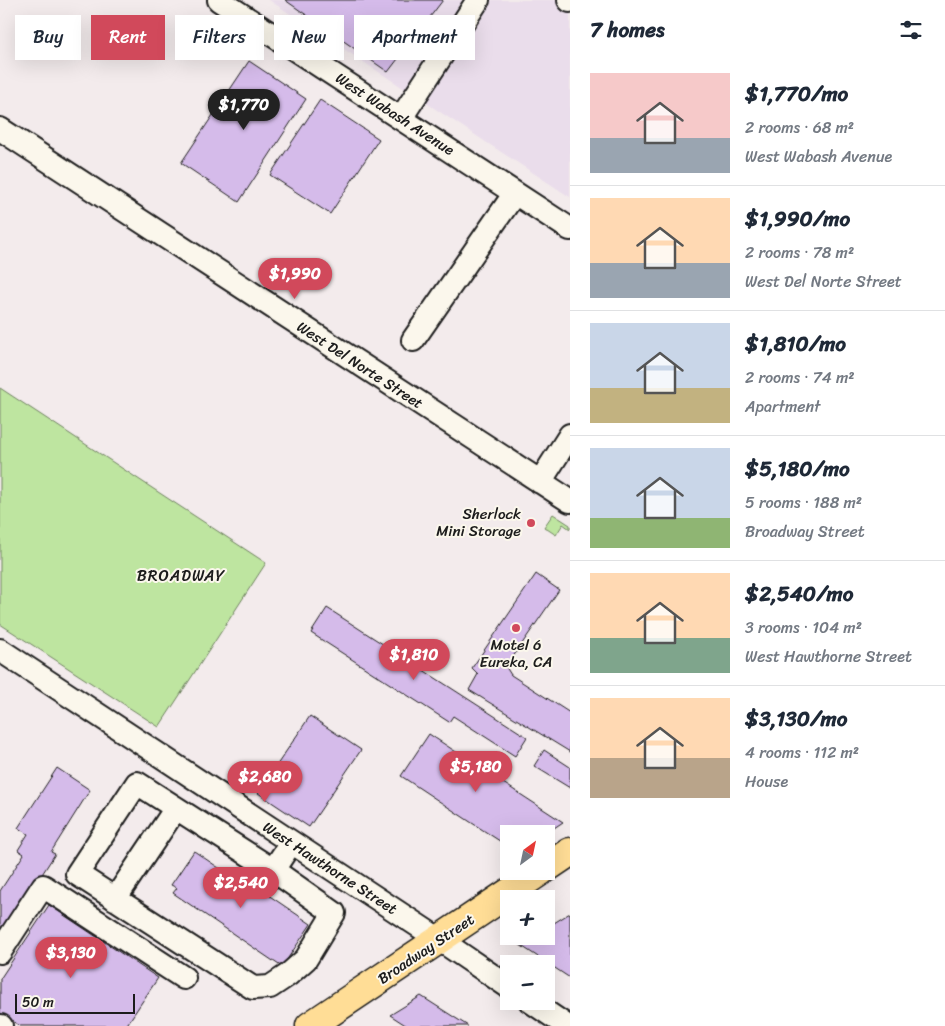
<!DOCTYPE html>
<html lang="en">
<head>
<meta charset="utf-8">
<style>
	body { margin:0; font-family:Sriracha,sans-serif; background:#f2f2f3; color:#1f2937; height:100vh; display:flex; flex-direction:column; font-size:19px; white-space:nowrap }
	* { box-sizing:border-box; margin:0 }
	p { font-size:16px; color:#747a83 }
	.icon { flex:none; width:28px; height:28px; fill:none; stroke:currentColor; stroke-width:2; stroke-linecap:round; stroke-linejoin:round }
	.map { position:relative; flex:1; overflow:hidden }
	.panel { display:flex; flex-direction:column; background:#fff; width:375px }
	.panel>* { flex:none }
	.banner { position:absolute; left:15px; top:15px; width:475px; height:45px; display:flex; gap:10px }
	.needle { width:32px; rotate:33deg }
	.buttons { position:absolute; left:500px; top:825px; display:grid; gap:10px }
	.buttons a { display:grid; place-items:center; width:55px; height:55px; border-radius:0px; background:#fff; box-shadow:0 5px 20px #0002; font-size:25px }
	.scale { position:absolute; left:15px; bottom:12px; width:120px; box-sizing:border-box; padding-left:5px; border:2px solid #1c1c1c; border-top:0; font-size:14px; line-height:18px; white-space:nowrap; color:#1c1c1c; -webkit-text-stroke:4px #fbf7ec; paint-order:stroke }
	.price { position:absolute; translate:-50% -42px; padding:0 11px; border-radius:18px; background:#d1495b; color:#fff; font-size:16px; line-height:32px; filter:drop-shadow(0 1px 2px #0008) }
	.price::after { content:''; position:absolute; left:50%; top:30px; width:15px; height:11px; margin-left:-8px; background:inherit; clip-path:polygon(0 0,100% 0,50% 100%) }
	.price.selected { background:#222; color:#fff }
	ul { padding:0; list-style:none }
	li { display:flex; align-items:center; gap:15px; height:125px; padding:0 20px }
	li+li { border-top:1px solid #e0e1e3 }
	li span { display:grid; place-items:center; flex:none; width:140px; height:100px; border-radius:0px; color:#555 }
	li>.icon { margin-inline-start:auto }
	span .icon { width:60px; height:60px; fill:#fffc; stroke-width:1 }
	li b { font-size:21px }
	h2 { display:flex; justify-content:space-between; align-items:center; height:60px; padding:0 20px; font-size:21px }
	.tag { padding:0 18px; border-radius:0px; background:#fff; box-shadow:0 5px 20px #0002; font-size:18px; line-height:45px }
	.tag.selected { background:#d1495b; color:#fff }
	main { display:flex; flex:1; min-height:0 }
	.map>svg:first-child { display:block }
	.built { fill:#eaddeb }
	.green { fill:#bee5a0; stroke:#6d805e }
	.building { fill:#d5bbea; stroke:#1c1c1c }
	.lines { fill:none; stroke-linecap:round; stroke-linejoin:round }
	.minor-casing { stroke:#1c1c1c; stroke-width:26 }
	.highway-casing { stroke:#1c1c1c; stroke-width:31 }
	.minor { stroke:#fbf7ec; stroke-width:22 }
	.highway { stroke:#ffdd96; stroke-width:28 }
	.poi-dot { fill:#d1495b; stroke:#fbf7ec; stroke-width:2 }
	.labels { text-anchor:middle; stroke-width:4; stroke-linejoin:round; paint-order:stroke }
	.street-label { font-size:15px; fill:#1c1c1c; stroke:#fbf7ec }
	.poi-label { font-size:15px; fill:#1c1c1c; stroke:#fbf7ec; text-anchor:end }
	.neighbourhood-label { font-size:16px; letter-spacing:1px; fill:#1c1c1c; stroke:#fbf7ec }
</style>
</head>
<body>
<main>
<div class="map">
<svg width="570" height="1026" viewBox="0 0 570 1026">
	<rect width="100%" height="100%" fill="#f3ebec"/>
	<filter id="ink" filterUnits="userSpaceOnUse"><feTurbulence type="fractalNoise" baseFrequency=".02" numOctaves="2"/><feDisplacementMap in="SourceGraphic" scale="10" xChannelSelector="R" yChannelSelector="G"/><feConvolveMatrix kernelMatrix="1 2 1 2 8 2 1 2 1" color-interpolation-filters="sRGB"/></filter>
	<g filter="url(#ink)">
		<path class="built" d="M269,0H570V197Z"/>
		<path class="green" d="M0,388L266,563L159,727L0,624Z
			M553,514L570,525V529L563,524L556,535L544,527Z"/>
		<path class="building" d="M285,0H443L388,72Z
			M249,61L306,99L239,202L181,163Z
			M320,100L379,139L330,214L270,175Z
			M536,574L559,590L506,667L511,675L570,713V752L469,690L478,674L472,668Z
			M327,608L527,737L515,756L453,716L449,722L311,633Z
			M310,716L361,750L309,827L258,793Z
			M429,734L497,779L563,822L545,834H509V847L469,821L401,776Z
			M544,750L570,767V788L534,766Z
			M57,768L90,790L51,852L55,854L0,940V891L24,854L18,850L28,834L18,828Z
			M194,851L247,887L252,884L311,924L282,967L173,893L177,888L171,885Z
			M49,905L158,978L126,1026H20L0,1013V979Z
			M570,913V978L520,945L533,936H546V928Z
			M421,996L468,1026H407L390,1015Z"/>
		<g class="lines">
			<defs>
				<path id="minor" d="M219,0L570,229
					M569,0L570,1
					M401,118L478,0
					M0,129L570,501
					M413,340L515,193
					M540,482L570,435
					M0,650L440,940L509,987
					M273,870L334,913L306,959L288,975L270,987L253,988L77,874L137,783L273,870L291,843
					M115,899L176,808
					M0,952L43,886L184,978
					M530,1001L567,1026
					M0,1026H1"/>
				<path id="highway" d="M546,868L570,852
					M310,1026L541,871"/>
			</defs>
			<use href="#minor" class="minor-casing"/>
			<use href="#highway" class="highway-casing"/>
			<use href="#minor" class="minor"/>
			<use href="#highway" class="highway"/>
		</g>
	</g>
	<g class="poi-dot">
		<circle cx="531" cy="523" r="5"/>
		<circle cx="516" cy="628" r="5"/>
	</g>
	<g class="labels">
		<g class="street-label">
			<text transform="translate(395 114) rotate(33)" y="5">West Wabash Avenue</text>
			<text transform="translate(360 365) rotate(33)" y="5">West Del Norte Street</text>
			<text transform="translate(330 868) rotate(33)" y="5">West Hawthorne Street</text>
			<text transform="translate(426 949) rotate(-34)" y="5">Broadway Street</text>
		</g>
		<g class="poi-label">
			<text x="521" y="519">Sherlock<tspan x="521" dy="17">Mini Storage</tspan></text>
			<text x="516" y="650" text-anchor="middle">Motel 6<tspan x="516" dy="17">Eureka, CA</tspan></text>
		</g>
		<g class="neighbourhood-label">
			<text x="181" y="581">BROADWAY</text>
		</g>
	</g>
</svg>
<div class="buttons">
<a><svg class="needle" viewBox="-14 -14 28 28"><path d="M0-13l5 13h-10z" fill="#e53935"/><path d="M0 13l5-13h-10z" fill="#747a83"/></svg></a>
<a>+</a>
<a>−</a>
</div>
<div class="scale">50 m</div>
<b class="price selected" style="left:244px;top:131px">$1,770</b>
<b class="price" style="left:295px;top:300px">$1,990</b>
<b class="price" style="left:414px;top:681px">$1,810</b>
<b class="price" style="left:476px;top:793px">$5,180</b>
<b class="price" style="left:265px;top:803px">$2,680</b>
<b class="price" style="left:241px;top:909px">$2,540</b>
<b class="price" style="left:71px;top:979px">$3,130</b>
<div class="banner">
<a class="tag">Buy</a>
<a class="tag selected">Rent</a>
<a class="tag">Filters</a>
<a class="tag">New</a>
<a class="tag">Apartment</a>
</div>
</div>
<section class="panel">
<h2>7 homes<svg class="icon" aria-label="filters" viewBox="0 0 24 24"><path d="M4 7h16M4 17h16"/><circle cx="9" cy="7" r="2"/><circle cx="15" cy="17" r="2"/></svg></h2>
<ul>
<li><span style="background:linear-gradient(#f6c9c9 65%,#9aa5b1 0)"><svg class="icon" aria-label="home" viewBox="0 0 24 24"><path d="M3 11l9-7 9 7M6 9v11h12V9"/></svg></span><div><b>$1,770/mo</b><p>2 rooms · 68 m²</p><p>West Wabash Avenue</p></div></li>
<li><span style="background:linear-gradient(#ffd9b3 65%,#9aa5b1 0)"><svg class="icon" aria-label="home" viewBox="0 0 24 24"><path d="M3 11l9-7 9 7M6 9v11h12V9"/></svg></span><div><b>$1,990/mo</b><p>2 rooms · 78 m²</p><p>West Del Norte Street</p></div></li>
<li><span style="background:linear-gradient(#c9d6e8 65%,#c2b280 0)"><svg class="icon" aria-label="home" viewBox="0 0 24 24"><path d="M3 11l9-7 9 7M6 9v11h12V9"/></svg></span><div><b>$1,810/mo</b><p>2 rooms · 74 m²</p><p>Apartment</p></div></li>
<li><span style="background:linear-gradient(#c9d6e8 70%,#8fb573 0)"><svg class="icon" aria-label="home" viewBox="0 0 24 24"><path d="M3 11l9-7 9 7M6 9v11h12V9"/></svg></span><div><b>$5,180/mo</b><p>5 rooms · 188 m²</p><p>Broadway Street</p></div></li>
<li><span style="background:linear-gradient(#ffd9b3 65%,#7fa58c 0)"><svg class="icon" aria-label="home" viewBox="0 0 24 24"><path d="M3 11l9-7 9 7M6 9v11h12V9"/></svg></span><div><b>$2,540/mo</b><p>3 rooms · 104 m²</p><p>West Hawthorne Street</p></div></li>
<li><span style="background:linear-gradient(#ffd9b3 60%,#b9a48a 0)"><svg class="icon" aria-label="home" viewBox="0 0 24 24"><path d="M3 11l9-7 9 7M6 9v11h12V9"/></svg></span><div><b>$3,130/mo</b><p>4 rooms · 112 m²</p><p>House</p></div></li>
</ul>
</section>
</main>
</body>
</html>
